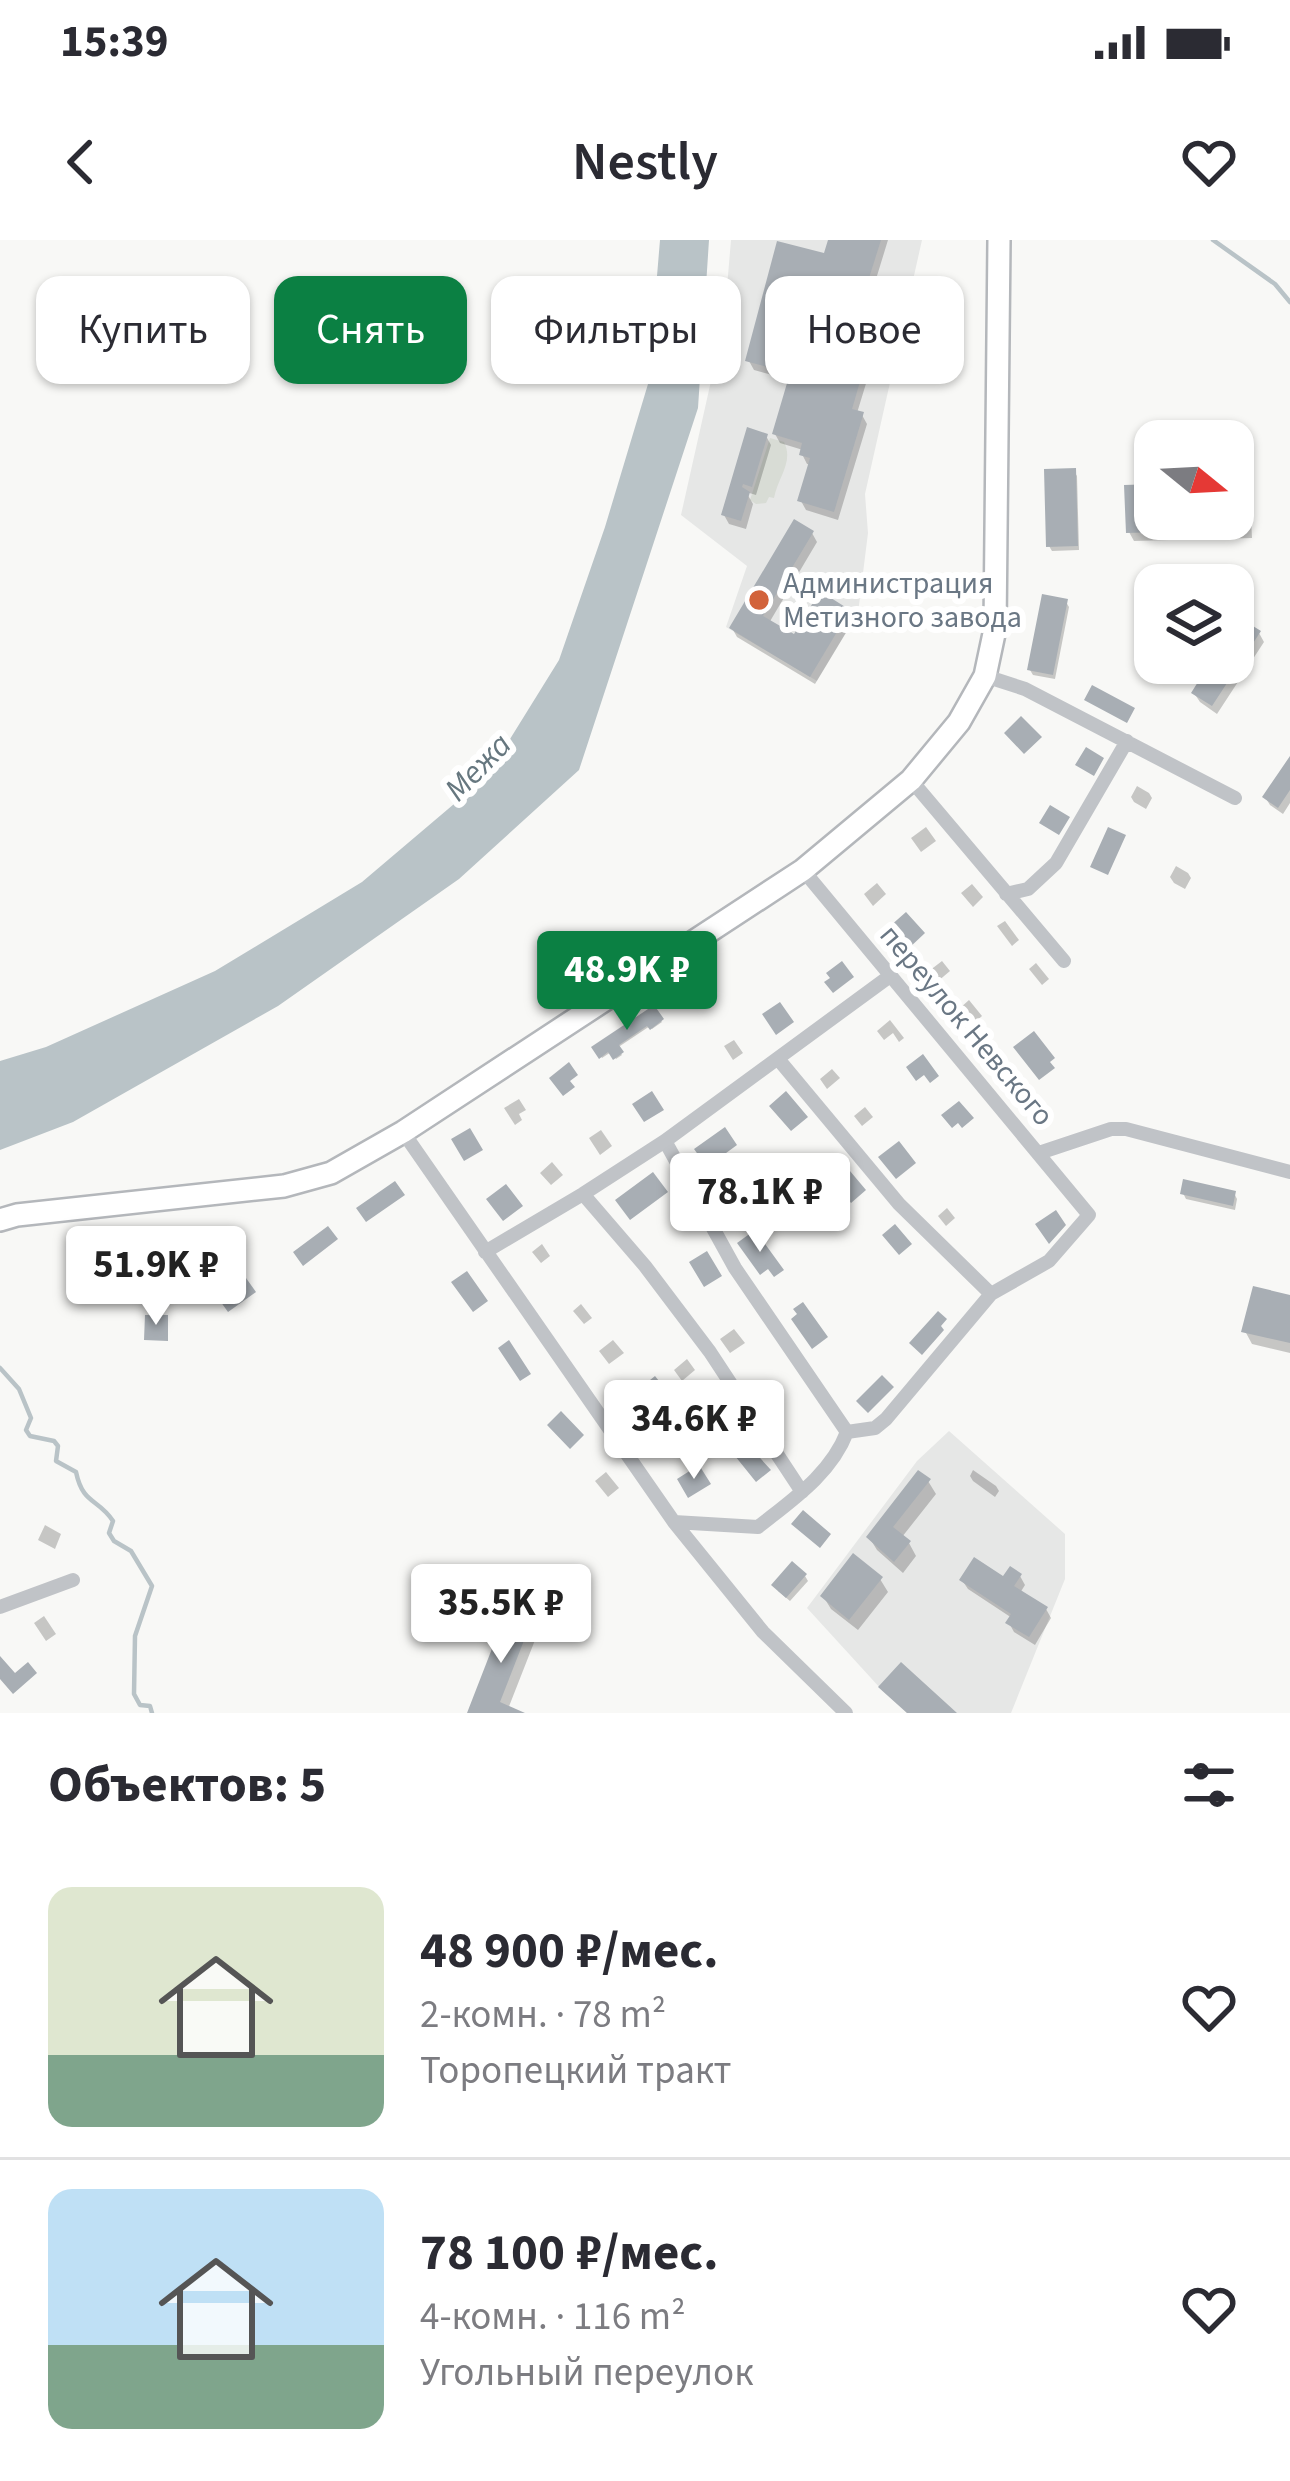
<!DOCTYPE html>
<html lang="ru">
<head>
<meta charset="utf-8">
<style>
	body { margin:0; font-family:"Source Sans 3",sans-serif; background:#f2f2f3; color:#2b2b33; height:100vh; display:flex; flex-direction:column; font-size:45px; white-space:nowrap }
	* { box-sizing:border-box; margin:0 }
	p { font-size:39px; color:#7c7c81 }
	.icon { flex:none; width:66px; height:66px; fill:none; stroke:currentColor; stroke-width:2; stroke-linecap:round; stroke-linejoin:round }
	.map { position:relative; height:1473px; overflow:hidden }
	.sheet { display:flex; flex-direction:column; background:#fff; flex:1 }
	.sheet>* { flex:none }
	.banner { position:absolute; left:36px; top:36px; width:1218px; height:108px; display:flex; gap:24px }
	.needle { width:78px; rotate:108deg }
	.tools { position:absolute; left:1134px; top:180px; display:grid; gap:24px }
	.tools a { display:grid; place-items:center; width:120px; height:120px; border-radius:24px; background:#fff; box-shadow:0 3px 9px #0004; font-size:60px }
	.price { position:absolute; translate:-50% -102px; padding:0 27px; border-radius:12px; background:#fff; color:#222; font-size:39px; line-height:78px; filter:drop-shadow(0 3px 6px #0008) }
	.price::after { content:''; position:absolute; left:50%; top:72px; width:36px; height:27px; margin-left:-18px; background:inherit; clip-path:polygon(0 0,100% 0,50% 100%) }
	.price.on { background:#0b8043; color:#fff }
	ul { padding:0; list-style:none }
	li { display:flex; align-items:center; gap:36px; height:300px; padding:0 48px }
	li+li { border-top:3px solid #e1e1e2 }
	li span { display:grid; place-items:center; flex:none; width:336px; height:240px; border-radius:24px; color:#555 }
	li>.icon { margin-inline-start:auto }
	span .icon { width:144px; height:144px; fill:#fffc; stroke-width:1 }
	li b { font-size:51px }
	h2 { display:flex; justify-content:space-between; align-items:center; height:144px; padding:0 48px; font-size:51px }
	.pill { padding:0 42px; border-radius:24px; background:#fff; box-shadow:0 3px 9px #0004; font-size:42px; line-height:108px }
	.pill.on { background:#0b8043; color:#fff }
	.status { display:flex; justify-content:space-between; align-items:center; height:84px; padding:0 60px; background:#fff; direction:ltr }
	.status svg { height:33px; fill:currentColor }
	header { display:flex; justify-content:space-between; align-items:center; height:156px; padding:0 48px; background:#fff; font-size:54px; font-weight:600 }
	.map>svg:first-child { display:block }
	.built { fill:#e6e7e6 }
	.green { fill:#d8dcd5 }
	.water { fill:#b9c3c7 }
	.shadow { fill:#0003 }
	.lines { fill:none; stroke-linecap:round; stroke-linejoin:round }
	.stream { stroke:#b9c3c7; stroke-width:4.5 }
	.building { fill:#a8aeb4 }
	.primary-casing { stroke:#b4b7bb; stroke-width:26 }
	.street { stroke:#c0c3c7; stroke-width:14 }
	.primary { stroke:#fff; stroke-width:21 }
	.poi-dot { fill:#d2633b; stroke:#fff; stroke-width:4.5 }
	.labels { text-anchor:middle; stroke-width:12; stroke-linejoin:round; paint-order:stroke }
	.poi-label { font-size:30px; fill:#6a7784; stroke:#fff; text-anchor:start }
	.street-label { font-size:30px; fill:#6a7784; stroke:#fff }
	.water-label { font-size:33px; font-style:italic; fill:#66777f; stroke:#fff }
</style>
</head>
<body>
<div class="status"><b>15:39</b><svg viewBox="0 0 49 12"><path d="M0 12V9h3v3zM5 12V6h3v6zM10 12V3h3v9zM15 12V0h3v12zM26 1h20v11H26zM47 4h2v5h-2z"/></svg></div>
<header><svg class="icon" aria-label="back" viewBox="0 0 24 24"><path d="M15 5l-7 7 7 7"/></svg>Nestly<svg class="icon" aria-label="heart" viewBox="0 0 24 24"><path d="M12 20l-8-8c-3-5 5-10 8-4 3-6 11-1 8 4z"/></svg></header>
<div class="map">
<svg width="1290" height="1473" viewBox="0 0 1290 1473">
	<rect width="100%" height="100%" fill="#f8f8f6"/>
	<path class="built" d="M731,0H922L865,254L868,293L858,373L817,441L726,387L747,326L681,275L724,83Z
		M949,1191L1065,1294V1339L1011,1473H907L881,1449L807,1368L917,1221Z"/>
	<path class="green" d="M770,198L784,202C794,222 778,237 774,258L769,257L766,263L756,264L750,260Z"/>
	<path class="water" d="M660,0H709L698,168L579,530L459,639L278,766L73,882L0,910V821L46,807L215,731L362,642L487,536L559,420L605,287L648,144Z"/>
	<path class="shadow" d="M831,0H888L869,62L881,65L887,75L857,173L862,175L867,184L838,280L806,270L801,261L812,225L807,224L802,214L803,210L780,203L775,194L791,140L754,130L749,121L826,17Z
		M766,196L771,205L756,255L746,252L753,264L746,289L729,284L724,275Z
		M1074,231L1077,236L1079,310L1052,311L1049,306Z
		M1233,245H1245L1250,254L1252,298L1217,299L1211,290V279H1233Z
		M1155,247V279H1168L1169,300L1134,301L1129,292Z
		M812,293L817,302L769,383L795,398L848,372L853,381L815,444L737,397L732,388Z
		M1066,362L1069,367L1055,439L1033,435L1030,430Z
		M1259,393L1264,402L1217,474L1200,462L1194,453L1214,423H1233V394Z
		M1290,521V563L1283,574L1270,565L1265,557Z
		M1137,546L1149,553L1152,558L1146,569L1134,562L1131,557Z
		M926,587L936,601L921,612L911,598Z
		M1176,626L1188,633L1191,638L1185,649L1174,643L1170,637Z
		M877,643L886,654L873,666L864,654Z
		M972,644L983,657L973,667L961,653Z
		M1005,681L1019,700L1012,706L997,686Z
		M942,721L950,731L937,742L929,731Z
		M1036,723L1049,739L1042,745L1029,729Z
		M702,733L707,742L700,746L705,755L699,758L689,740Z
		M969,760L982,776L973,784L960,768Z
		M653,769L662,782L652,789L650,786L617,808L622,815L616,819L611,812L602,818L595,808Z
		M890,780L904,798L899,802L893,793L884,800L877,791Z
		M734,800L743,813L733,820L724,806Z
		M832,829L840,838L827,849L820,839Z
		M519,859L526,870L519,874L522,880L515,885L504,868Z
		M865,867L873,877L862,886L854,876Z
		M601,890L612,906L600,915L589,898Z
		M552,922L563,935L551,945L540,933Z
		M1183,953H1234L1237,959L1235,970L1186,959Z
		M947,968L955,978L946,986L938,976Z
		M542,1004L550,1016L541,1023L532,1012Z
		M1290,1058V1113L1252,1104L1245,1091Z
		M581,1064L592,1078L584,1084L573,1071Z
		M734,1089L745,1103L730,1113L720,1099Z
		M613,1100L624,1113L609,1124L599,1111Z
		M687,1119L695,1130L682,1141L674,1130Z
		M759,1140L770,1157L765,1160L754,1143Z
		M710,1155L721,1173L707,1182L703,1176L676,1197L680,1203L670,1212L655,1194Z
		M973,1230L996,1246L999,1251L995,1257L973,1241L970,1236Z
		M606,1232L619,1248L608,1257L595,1241Z
		M928,1241L936,1254L902,1297L909,1303L916,1316L903,1333L877,1310L869,1297Z
		M45,1285L61,1294L55,1309L38,1300Z
		M805,1336L808,1341L790,1361L778,1351Z
		M1020,1336L1025,1345L1020,1353L1046,1369L1051,1378L1035,1405L1014,1392L1009,1383L1012,1378L968,1349L962,1340H1004Z
		M880,1339L888,1352L858,1390L831,1369L823,1356Z
		M44,1376L56,1394L46,1401L34,1383Z
		M529,1382L537,1395L508,1469L519,1473H470Z"/>
	<g class="lines">
		<path class="stream" d="M1213,0L1275,44L1290,62
			M0,1128L19,1149L31,1178L26,1190L30,1196L54,1201L58,1206L56,1221L76,1232C83,1265 98,1258 113,1281L109,1293L114,1301L131,1311L152,1346L135,1396L134,1454L140,1465L150,1466L152,1473"/>
	</g>
	<path class="building" d="M828,0H881L863,57L883,63L852,169L864,172L834,272L797,261L810,218L799,215L802,203L772,194L790,133L745,121L777,1L824,13Z
		M747,187L768,194L752,247L743,244L742,247L750,252L741,281L721,275Z
		M1076,228L1078,306L1046,307L1044,229Z
		M1233,242H1247L1248,290L1208,291V279H1233Z
		M1155,244V279H1165L1166,292L1126,293L1124,245Z
		M794,279L814,291L763,376L794,394L820,351L850,370L810,437L729,388Z
		M1042,354L1068,359L1053,435L1027,430Z
		M1240,378L1261,391L1212,466L1191,453L1210,423H1233V389Z
		M1092,445L1135,468L1127,483L1084,460Z
		M1021,476L1042,497L1024,514L1004,493Z
		M1086,507L1104,518L1094,536L1075,525Z
		M1290,516V550L1278,568L1262,557Z
		M1050,565L1070,577L1059,595L1039,583Z
		M1108,587L1126,595L1108,635L1090,627Z
		M906,672L925,693L908,709L889,687Z
		M842,721L854,737L833,753L824,742L830,738L826,733Z
		M780,762L794,782L776,795L762,774Z
		M654,765L664,779L650,790L647,786L619,805L624,812L613,820L608,812L599,819L591,807Z
		M1034,791L1055,818L1050,822L1055,828L1039,840L1013,807Z
		M923,814L939,836L930,843L924,835L916,841L906,827Z
		M569,822L578,835L570,841L575,847L563,856L549,838Z
		M652,851L664,870L644,882L632,864Z
		M786,851L808,877L791,891L769,866Z
		M959,861L974,878L962,888L958,883L952,888L941,875Z
		M725,887L737,905L707,927L694,909Z
		M470,888L483,910L464,921L451,899Z
		M899,901L916,923L896,939L878,917Z
		M839,918L866,950L851,963L824,931Z
		M653,932L668,952L630,980L615,960Z
		M1183,939L1236,951L1233,966L1180,954Z
		M395,941L405,955L366,982L356,968Z
		M506,944L523,966L503,981L486,959Z
		M1056,970L1066,985L1049,1004L1035,984Z
		M895,984L912,1004L899,1015L882,995Z
		M328,986L338,999L303,1026L293,1012Z
		M755,990L784,1030L774,1037L768,1029L760,1035L737,1003Z
		M190,1011L204,1031L180,1048L166,1027Z
		M707,1011L722,1036L704,1047L689,1022Z
		M467,1031L488,1061L473,1072L451,1042Z
		M246,1038L256,1052L228,1072L218,1058Z
		M1253,1046L1290,1055V1103L1241,1092Z
		M803,1062L828,1097L812,1109L791,1079L797,1074L793,1069Z
		M938,1071L947,1079L941,1086L944,1090L922,1115L909,1103Z
		M145,1075H168V1101L144,1100Z
		M509,1100L531,1134L520,1141L498,1108Z
		M882,1135L894,1147L868,1173L856,1161Z
		M655,1136L663,1146L649,1156L652,1160L642,1167L640,1164L637,1166L629,1157Z
		M711,1151L723,1170L704,1183L700,1176L677,1194L682,1200L667,1212L651,1193Z
		M561,1171L584,1195L570,1209L547,1185Z
		M740,1196L771,1230L756,1242L727,1206Z
		M699,1225L711,1244L688,1258L677,1239Z
		M918,1230L931,1239L893,1287L911,1301L894,1322L866,1297Z
		M803,1270L831,1294L820,1308L791,1284Z
		M853,1313L883,1337L849,1380L820,1356Z
		M974,1317L1003,1336L1010,1326L1022,1334L1014,1346L1048,1367L1029,1397L1005,1383L1011,1374L959,1340Z
		M792,1321L807,1334L786,1358L771,1345Z
		M507,1370L532,1380L500,1462L525,1473H467Z
		M0,1416L15,1433L28,1422L37,1433L13,1454L0,1439Z
		M901,1422L957,1473H907L878,1447Z"/>
	<g class="lines">
		<defs>
			<path id="primary" d="M0,980L17,975L284,946L331,933L403,892L803,630L911,540L959,482L985,436L995,389L999,0"/>
		</defs>
		<use href="#primary" class="primary-casing"/>
		<path class="street" d="M985,436L1025,449L1235,558
			M911,540L1064,721
			M1006,654L1028,649L1056,623L1127,501
			M779,820L899,964L991,1054
			M403,892L674,1282L763,1392L846,1473
			M665,901L735,1028L847,1192
			M1039,913L1111,889H1126L1290,932
			M583,954L645,1026L710,1112L802,1252
			M485,1012L583,954L665,901L890,736
			M674,1282L758,1287C792,1260 831,1234 847,1192L875,1188L886,1179L991,1054L1049,1021L1089,975L803,630
			M0,1367L73,1340"/>
		<use href="#primary" class="primary"/>
	</g>
	<circle class="poi-dot" cx="759" cy="360" r="12"/>
	<g class="labels">
		<g class="poi-label">
			<text x="783" y="353">Администрация<tspan x="783" dy="34">Метизного завода</tspan></text>
		</g>
		<g class="street-label">
			<text transform="translate(967 785) rotate(50)" y="10">переулок Невского</text>
		</g>
		<g class="water-label">
			<text transform="translate(477 526) rotate(-46)" y="12">Межа</text>
		</g>
	</g>
</svg>
<div class="tools">
<a><svg class="needle" viewBox="-14 -14 28 28"><path d="M0-13l5 13h-10z" fill="#e53935"/><path d="M0 13l5-13h-10z" fill="#7c7c81"/></svg></a>
<a><svg class="icon" aria-label="layers" viewBox="0 0 24 24"><path d="M12 4l9 5-9 5-9-5zM3 14l9 5 9-5"/></svg></a>
</div>
<b class="price on" style="left:627px;top:793px">48.9K ₽</b>
<b class="price" style="left:760px;top:1015px">78.1K ₽</b>
<b class="price" style="left:156px;top:1088px">51.9K ₽</b>
<b class="price" style="left:694px;top:1242px">34.6K ₽</b>
<b class="price" style="left:501px;top:1426px">35.5K ₽</b>
<div class="banner">
<a class="pill">Купить</a>
<a class="pill on">Снять</a>
<a class="pill">Фильтры</a>
<a class="pill">Новое</a>
</div>
</div>
<section class="sheet">
<h2>Объектов: 5<svg class="icon" aria-label="filters" viewBox="0 0 24 24"><path d="M4 7h16M4 17h16"/><circle cx="9" cy="7" r="2"/><circle cx="15" cy="17" r="2"/></svg></h2>
<ul>
<li><span style="background:linear-gradient(#dfe7d0 70%,#7fa58c 0)"><svg class="icon" aria-label="home" viewBox="0 0 24 24"><path d="M3 11l9-7 9 7M6 9v11h12V9"/></svg></span><div><b>48 900 ₽/мес.</b><p>2-комн. · 78 m²</p><p>Торопецкий тракт</p></div><svg class="icon" aria-label="heart" viewBox="0 0 24 24"><path d="M12 20l-8-8c-3-5 5-10 8-4 3-6 11-1 8 4z"/></svg></li>
<li><span style="background:linear-gradient(#bfe0f5 65%,#7fa58c 0)"><svg class="icon" aria-label="home" viewBox="0 0 24 24"><path d="M3 11l9-7 9 7M6 9v11h12V9"/></svg></span><div><b>78 100 ₽/мес.</b><p>4-комн. · 116 m²</p><p>Угольный переулок</p></div><svg class="icon" aria-label="heart" viewBox="0 0 24 24"><path d="M12 20l-8-8c-3-5 5-10 8-4 3-6 11-1 8 4z"/></svg></li>
</ul>
</section>
</body>
</html>
